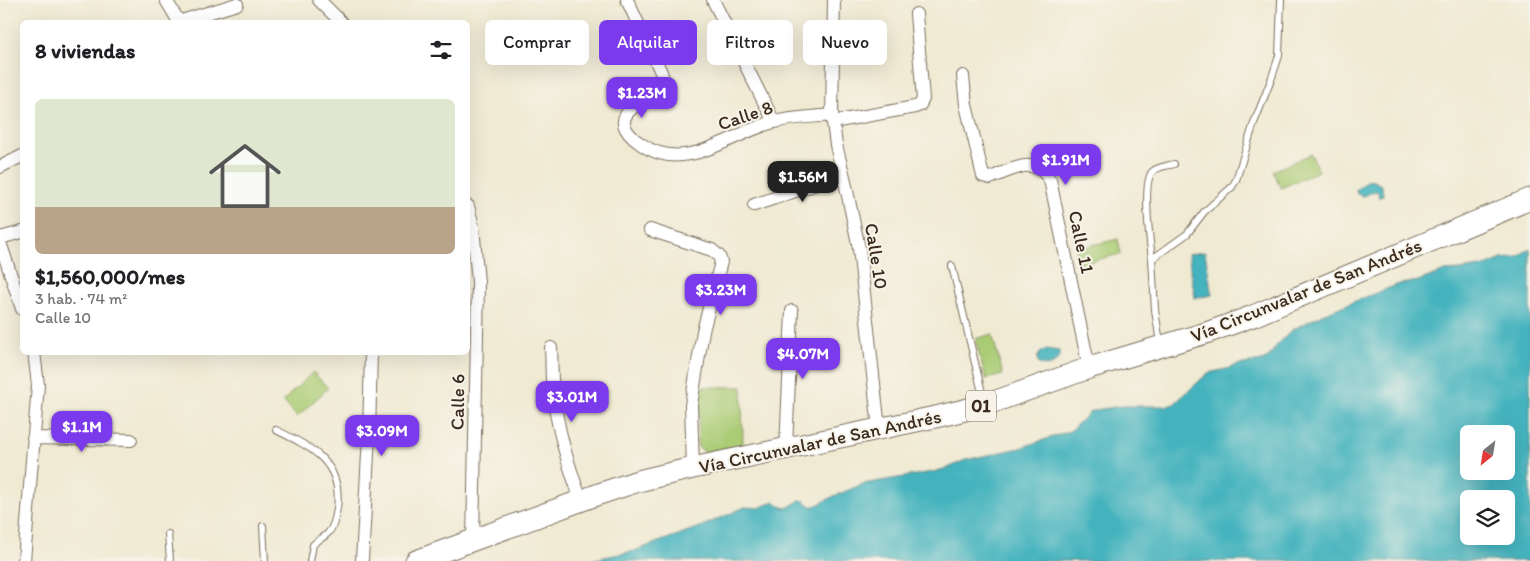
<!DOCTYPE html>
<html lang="es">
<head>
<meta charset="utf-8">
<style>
	body { margin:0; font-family:Itim,sans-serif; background:#f6f6f6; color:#202124; height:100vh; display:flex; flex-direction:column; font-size:19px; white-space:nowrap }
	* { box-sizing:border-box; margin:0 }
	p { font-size:16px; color:#757577 }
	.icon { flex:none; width:28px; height:28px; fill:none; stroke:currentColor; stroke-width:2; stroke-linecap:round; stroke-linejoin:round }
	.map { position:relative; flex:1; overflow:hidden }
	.panel { position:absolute; left:20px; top:20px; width:450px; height:335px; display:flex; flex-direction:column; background:#fff; border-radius:8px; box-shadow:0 5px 20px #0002 }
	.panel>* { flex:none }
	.hud { position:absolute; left:485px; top:20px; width:475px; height:45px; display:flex; gap:10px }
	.needle { width:32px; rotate:210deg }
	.controls { position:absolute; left:1460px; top:425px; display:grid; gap:10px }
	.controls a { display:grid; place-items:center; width:55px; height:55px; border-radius:8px; background:#fff; box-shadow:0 5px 20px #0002; font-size:25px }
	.price { position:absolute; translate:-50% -42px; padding:0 11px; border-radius:10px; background:#7c3aed; color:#fff; font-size:16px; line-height:32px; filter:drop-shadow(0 1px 2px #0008) }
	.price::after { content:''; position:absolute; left:50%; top:30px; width:15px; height:11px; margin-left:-8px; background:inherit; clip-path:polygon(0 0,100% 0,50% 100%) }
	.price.selected { background:#222; color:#fff }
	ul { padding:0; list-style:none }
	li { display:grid; align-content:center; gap:10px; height:265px; padding:0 15px }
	li span { display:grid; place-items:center; height:155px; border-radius:8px; color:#555 }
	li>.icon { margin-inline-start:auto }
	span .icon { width:90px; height:90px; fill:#fffc; stroke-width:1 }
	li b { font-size:21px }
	h2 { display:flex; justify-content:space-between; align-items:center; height:60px; padding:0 15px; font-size:21px }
	.chip { padding:0 18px; border-radius:8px; background:#fff; box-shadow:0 5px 20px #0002; font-size:18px; line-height:45px }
	.chip.selected { background:#7c3aed; color:#fff }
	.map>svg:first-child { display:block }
	.green { fill:#aacc74; stroke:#727b49 }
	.water { fill:#44b3be; stroke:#406e6e; fill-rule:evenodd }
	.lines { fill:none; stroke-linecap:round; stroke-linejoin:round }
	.service-casing { stroke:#7a6d5d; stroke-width:8 }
	.minor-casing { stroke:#7a6d5d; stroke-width:14 }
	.trunk-casing { stroke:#7a6d5d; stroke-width:23 }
	.service { stroke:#fff; stroke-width:6 }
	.minor { stroke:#fff; stroke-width:12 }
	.trunk { stroke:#fff; stroke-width:21 }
	.labels { text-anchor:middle; stroke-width:4; stroke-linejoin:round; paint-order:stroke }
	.shield { fill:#f7f3e8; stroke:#73665b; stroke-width:1 }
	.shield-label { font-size:18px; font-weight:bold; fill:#3b2a1e }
	.street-label { font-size:19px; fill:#3b2a1e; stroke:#f7f3e8 }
</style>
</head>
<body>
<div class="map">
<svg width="1530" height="561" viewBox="0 0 1530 561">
	<rect width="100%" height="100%" fill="#f7f3e8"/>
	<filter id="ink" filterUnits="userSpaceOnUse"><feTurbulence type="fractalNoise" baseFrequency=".02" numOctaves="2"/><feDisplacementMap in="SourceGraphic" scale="10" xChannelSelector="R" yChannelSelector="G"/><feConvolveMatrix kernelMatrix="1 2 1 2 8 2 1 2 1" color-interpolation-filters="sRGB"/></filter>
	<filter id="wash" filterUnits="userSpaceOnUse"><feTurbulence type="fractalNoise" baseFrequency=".0096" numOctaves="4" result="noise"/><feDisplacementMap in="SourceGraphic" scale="20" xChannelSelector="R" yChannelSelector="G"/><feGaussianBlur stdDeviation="1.12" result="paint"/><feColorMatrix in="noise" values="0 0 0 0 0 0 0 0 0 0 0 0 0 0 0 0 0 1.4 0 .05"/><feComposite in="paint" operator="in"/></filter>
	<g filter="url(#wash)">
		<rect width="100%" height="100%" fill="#f0ead3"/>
		<path class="green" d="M1311,154L1319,171L1281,188L1273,171Z
			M1118,239L1121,254L1079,264L1076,249Z
			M992,334L1003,375L986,379L975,339Z
			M313,372L328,388L297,417L283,401Z
			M701,387H742L743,445L705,452L698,447L697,443Z"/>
		<path class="water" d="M1373,180L1382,186L1383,195L1381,197H1379L1378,192L1375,191L1364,196L1357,194L1356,190L1367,181Z
			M1530,248V561H585L634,551L702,526L745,507L759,508L774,501L780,506L787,508L800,500L805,501L811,506H815L834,496L863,484L932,472L948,468L965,460L1020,448L1070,431L1090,412L1101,409L1123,406H1168L1174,404L1208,373L1226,369L1238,365L1262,361L1268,358L1277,345L1292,330L1322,314L1399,284L1418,281L1445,271L1461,270L1485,266L1502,259L1518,257ZM1469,434H1506V471H1469ZM1469,499H1506V536H1469Z
			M1205,252L1212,295L1195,298L1188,254Z
			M1047,349L1059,351L1061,353C1058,363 1048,370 1038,363C1036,356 1040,351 1047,349Z"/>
	</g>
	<g filter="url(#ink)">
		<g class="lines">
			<defs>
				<path id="service" d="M1152,259C1150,242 1142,184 1152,172C1156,167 1167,166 1174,164
					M952,266L984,401
					M1160,343L1155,310L1152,259L1187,234L1204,212L1232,187L1236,180L1254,123L1271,80L1279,56L1281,0
					M276,430C311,447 343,462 337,508C336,516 334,527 328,533C324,538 317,540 313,545L310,561
					M263,526L265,561
					M168,534L170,561"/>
				<path id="minor" d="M166,0L179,22
					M319,0L341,22
					M627,0L661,72C662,75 663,77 663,80C662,97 621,105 624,124C626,133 635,140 641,144C686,176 731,132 775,122C793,117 813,117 832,115
					M713,0L774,122
					M834,0L832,115L836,145L844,177L859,248L879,429
					M178,22L237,4
					M963,76L966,105L983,176L990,178C1013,170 1033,154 1050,180L1089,368
					M833,122L915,107L920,105L923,99L916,14
					M0,167L22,156
					M754,205L813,185L844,177
					M468,206L473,227L478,282L473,540
					M650,230L712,250L719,256L721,262L703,331L691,405L693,468
					M0,238L22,232
					M0,242L22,309
					M551,348C552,362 551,377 553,391C557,429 568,464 581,500
					M33,438L131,440
					M786,448L792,311
					M24,561L38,385L34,352
					M362,561L369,436L371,352"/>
				<path id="trunk" d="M416,561L599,494L638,481L693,468L940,416L985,405L1089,368L1209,332L1253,316L1530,199"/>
			</defs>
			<use href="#service" class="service-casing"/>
			<use href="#minor" class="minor-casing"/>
			<use href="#trunk" class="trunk-casing"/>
			<use href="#service" class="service"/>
			<use href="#minor" class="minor"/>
			<use href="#trunk" class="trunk"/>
		</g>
	</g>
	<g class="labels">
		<rect class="shield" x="966" y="390.5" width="30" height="31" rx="4"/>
		<g class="shield-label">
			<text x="981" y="412">01</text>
		</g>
		<g class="street-label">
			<text transform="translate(745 115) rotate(-19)" y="7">Calle 8</text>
			<text transform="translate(1082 242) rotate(78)" y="7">Calle 11</text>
			<text transform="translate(877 256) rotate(81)" y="7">Calle 10</text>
			<text transform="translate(1306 290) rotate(-22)" y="7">Vía Circunvalar de San Andrés</text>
			<text transform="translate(457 402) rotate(-89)" y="7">Calle 6</text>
			<text transform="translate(820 441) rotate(-12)" y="7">Vía Circunvalar de San Andrés</text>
		</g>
	</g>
</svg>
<div class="controls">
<a><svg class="needle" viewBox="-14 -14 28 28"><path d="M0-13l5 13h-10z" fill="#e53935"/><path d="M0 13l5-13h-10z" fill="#757577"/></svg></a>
<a><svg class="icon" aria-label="layers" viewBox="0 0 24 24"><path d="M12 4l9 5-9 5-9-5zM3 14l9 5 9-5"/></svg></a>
</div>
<b class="price" style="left:642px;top:119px">$1.23M</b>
<b class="price" style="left:1066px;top:186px">$1.91M</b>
<b class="price selected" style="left:803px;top:203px">$1.56M</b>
<b class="price" style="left:721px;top:316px">$3.23M</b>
<b class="price" style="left:803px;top:380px">$4.07M</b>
<b class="price" style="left:572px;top:423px">$3.01M</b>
<b class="price" style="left:82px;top:453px">$1.1M</b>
<b class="price" style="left:382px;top:457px">$3.09M</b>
<div class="hud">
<a class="chip">Comprar</a>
<a class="chip selected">Alquilar</a>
<a class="chip">Filtros</a>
<a class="chip">Nuevo</a>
</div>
<section class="panel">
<h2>8 viviendas<svg class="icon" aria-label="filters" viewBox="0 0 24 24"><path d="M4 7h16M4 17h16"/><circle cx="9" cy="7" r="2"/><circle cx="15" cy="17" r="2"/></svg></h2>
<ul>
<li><span style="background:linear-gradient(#dfe7d0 70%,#b9a48a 0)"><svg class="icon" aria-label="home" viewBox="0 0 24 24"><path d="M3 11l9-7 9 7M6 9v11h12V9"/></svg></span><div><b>$1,560,000/mes</b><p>3 hab. · 74 m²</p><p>Calle 10</p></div></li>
</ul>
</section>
</div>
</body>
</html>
